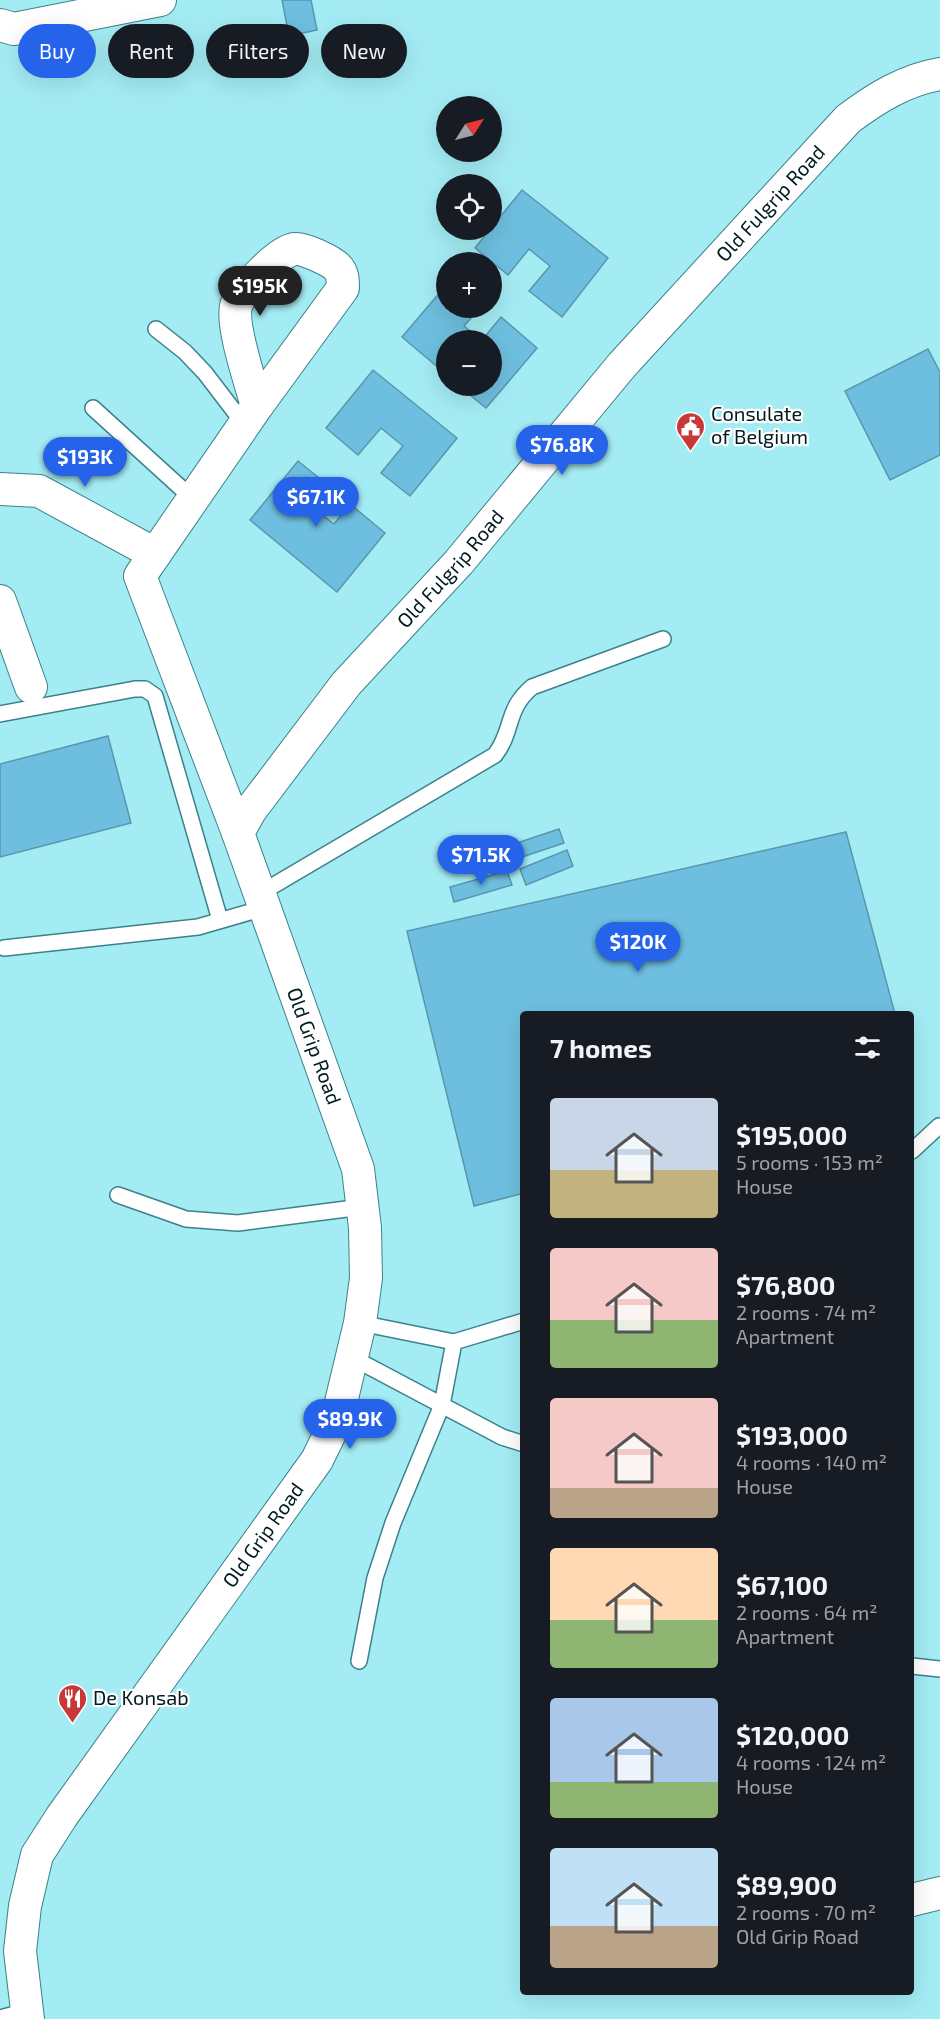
<!DOCTYPE html>
<html lang="en">
<head>
<meta charset="utf-8">
<style>
	body { margin:0; font-family:"Exo 2",sans-serif; background:#20242c; color:#f1f3f6; height:100vh; display:flex; flex-direction:column; font-size:22px; white-space:nowrap }
	* { box-sizing:border-box; margin:0 }
	p { font-size:20px; color:#9ea1a6 }
	.icon { flex:none; width:33px; height:33px; fill:none; stroke:currentColor; stroke-width:2; stroke-linecap:round; stroke-linejoin:round }
	.map { position:relative; flex:1; overflow:hidden }
	.panel { position:absolute; left:520px; top:1011px; width:394px; height:984px; display:flex; flex-direction:column; background:#171b24; border-radius:6px; box-shadow:0 6px 24px #0002 }
	.panel>* { flex:none }
	.hud { position:absolute; left:18px; top:24px; width:412px; height:54px; display:flex; gap:12px }
	.needle { width:39px; rotate:54deg }
	.tools { position:absolute; left:436px; top:96px; display:grid; gap:12px }
	.tools a { display:grid; place-items:center; width:66px; height:66px; border-radius:50%; background:#171b24; box-shadow:0 6px 24px #0002; font-size:30px }
	.price { position:absolute; translate:-50% -51px; padding:0 14px; border-radius:21px; background:#2563eb; color:#fff; font-size:20px; line-height:39px; filter:drop-shadow(0 2px 3px #0008) }
	.price::after { content:''; position:absolute; left:50%; top:36px; width:18px; height:14px; margin-left:-9px; background:inherit; clip-path:polygon(0 0,100% 0,50% 100%) }
	.price.selected { background:#222; color:#fff }
	ul { padding:0; list-style:none }
	li { display:flex; align-items:center; gap:18px; height:150px; padding:0 30px }
	li span { display:grid; place-items:center; flex:none; width:168px; height:120px; border-radius:6px; color:#555 }
	li>.icon { margin-inline-start:auto }
	span .icon { width:72px; height:72px; fill:#fffc; stroke-width:1 }
	li b { font-size:26px }
	h2 { display:flex; justify-content:space-between; align-items:center; height:72px; padding:0 30px; font-size:26px }
	.pill { padding:0 21px; border-radius:27px; background:#171b24; box-shadow:0 6px 24px #0002; font-size:21px; line-height:54px }
	.pill.selected { background:#2563eb; color:#fff }
	.map>svg:first-child { display:block }
	.building { fill:#6ebfdf; stroke:#5a96ae; stroke-width:1.5 }
	.lines { fill:none; stroke-linecap:round; stroke-linejoin:round }
	.service-casing { stroke:#3b828a; stroke-width:18 }
	.minor-casing { stroke:#3b828a; stroke-width:34 }
	.service { stroke:#fff; stroke-width:15 }
	.minor { stroke:#fff; stroke-width:32 }
	.labels { text-anchor:middle; stroke-width:4.5; stroke-linejoin:round; paint-order:stroke }
	.street-label { font-size:20px; fill:#001b1e; stroke:#fefefe }
	.poi-label { font-size:20px; fill:#001b1e; stroke:#fefefe; text-anchor:start }
</style>
</head>
<body>
<div class="map">
<svg width="940" height="2019" viewBox="0 0 940 2019">
	<rect width="100%" height="100%" fill="#a4ecf4"/>
	<path class="building" d="M282,0H311L317,30L289,36Z
		M522,190L608,258L562,317L529,291L550,266L529,249L508,275L475,248Z
		M447,284V308H480L464,326L481,340H447V375L402,337Z
		M501,317L537,348L486,408L459,386H492V340H482Z
		M928,349L940,372V455L890,480L845,391Z
		M373,370L457,438L410,496L381,473L403,446L381,428L358,455L326,428Z
		M298,461L334,490L317,511L334,524L350,504L385,533L337,592L250,520Z
		M108,736L131,823L0,857V764Z
		M559,829L564,843L516,859L511,845Z
		M846,832L895,1014H524V1193L474,1206L407,931Z
		M567,850L573,866L526,885L520,869Z
		M507,871L512,885L454,902L450,887Z"/>
	<g class="lines">
		<defs>
			<path id="service" d="M156,329L185,352L205,373L244,424
				M93,408L192,498
				M0,714L135,689H145L155,696L220,920
				M259,894L495,755C514,730 505,710 532,687L663,639
				M4,948L198,927L264,908
				M912,1151L939,1126
				M118,1195L186,1219L238,1223L362,1207
				M360,1323L454,1342L524,1321
				M353,1358L502,1437L524,1444
				M359,1661L375,1578L393,1523L442,1405L454,1342
				M912,1666L940,1669
				M0,2018L26,2011"/>
			<g id="minor">
				<path d="M0,25L14,29L160,0"/>
				<path d="M0,489L39,491L155,554"/>
				<path d="M0,601L31,687"/>
				<path d="M238,833L140,576L257,406L343,288C343,280 343,273 337,267C331,261 302,247 295,249C278,251 241,291 236,306C231,326 251,384 257,406"/>
				<path d="M912,1900L940,1893"/>
				<path id="s1" d="M28,2019L20,1951L25,1906L37,1855L62,1816L317,1460L337,1419L360,1323L366,1278L365,1228L358,1169L238,833L250,811L346,684L459,562L622,365L848,119C876,98 905,80 940,74"/>
			</g>
		</defs>
		<use href="#service" class="service-casing"/>
		<use href="#minor" class="minor-casing"/>
		<use href="#service" class="service"/>
		<use href="#minor" class="minor"/>
	</g>
	<defs>
		<symbol id="civic-pin" viewBox="-11 -11 22 30"><path d="M0 17L-7.5 6A9.5 9.5 0 1 1 7.5 6Z" fill="#c73838" stroke="#fefefe"/><path d="M-.6-6.5H3V-4.5H.6V-3L4-1V1h2V6H-6V1h2V-1L-.6-3ZM-1.2 2.5V6h2.4V2.5Z" fill="#fff"/></symbol>
		<symbol id="restaurant-pin" viewBox="-11 -11 22 30"><path d="M0 17L-7.5 6A9.5 9.5 0 1 1 7.5 6Z" fill="#c73838" stroke="#fefefe"/><path d="M-5-6h1v4h1v-4h1v4h1v-4h1v5L-1.5 .5V6h-2V.5L-5-1ZM5-6V6H3V1.5H1.5Q1.5-4 5-6Z" fill="#fff"/></symbol>
	</defs>
	<g fill-rule="evenodd">
		<use href="#civic-pin" x="674" y="410" width="33" height="45"/>
		<use href="#restaurant-pin" x="56" y="1682" width="33" height="45"/>
	</g>
	<g class="labels">
		<g class="street-label">
			<text dy="7" stroke="none"><textPath href="#s1" startOffset="2132">Old Fulgrip Road</textPath></text>
			<text dy="7" stroke="none"><textPath href="#s1" startOffset="1646">Old Fulgrip Road</textPath></text>
			<text transform="translate(314 1046) rotate(70)" y="7">Old Grip Road</text>
			<text dy="7" stroke="none"><textPath href="#s1" startOffset="558">Old Grip Road</textPath></text>
		</g>
		<g class="poi-label">
			<text x="711" y="421">Consulate<tspan x="711" dy="23">of Belgium</tspan></text>
			<text x="93" y="1705">De Konsab</text>
		</g>
	</g>
</svg>
<div class="tools">
<a><svg class="needle" viewBox="-14 -14 28 28"><path d="M0-13l5 13h-10z" fill="#e53935"/><path d="M0 13l5-13h-10z" fill="#9ea1a6"/></svg></a>
<a><svg class="icon" aria-label="locate" viewBox="0 0 24 24"><circle cx="12" cy="12" r="6"/><path d="M12 2v4M12 18v4M2 12h4M18 12h4"/></svg></a>
<a>+</a>
<a>−</a>
</div>
<b class="price selected" style="left:260px;top:317px">$195K</b>
<b class="price" style="left:562px;top:476px">$76.8K</b>
<b class="price" style="left:85px;top:488px">$193K</b>
<b class="price" style="left:316px;top:528px">$67.1K</b>
<b class="price" style="left:481px;top:886px">$71.5K</b>
<b class="price" style="left:638px;top:973px">$120K</b>
<b class="price" style="left:350px;top:1450px">$89.9K</b>
<div class="hud">
<a class="pill selected">Buy</a>
<a class="pill">Rent</a>
<a class="pill">Filters</a>
<a class="pill">New</a>
</div>
<section class="panel">
<h2>7 homes<svg class="icon" aria-label="filters" viewBox="0 0 24 24"><path d="M4 7h16M4 17h16"/><circle cx="9" cy="7" r="2"/><circle cx="15" cy="17" r="2"/></svg></h2>
<ul>
<li><span style="background:linear-gradient(#c9d6e8 60%,#c2b280 0)"><svg class="icon" aria-label="home" viewBox="0 0 24 24"><path d="M3 11l9-7 9 7M6 9v11h12V9"/></svg></span><div><b>$195,000</b><p>5 rooms · 153 m²</p><p>House</p></div></li>
<li><span style="background:linear-gradient(#f6c9c9 60%,#8fb573 0)"><svg class="icon" aria-label="home" viewBox="0 0 24 24"><path d="M3 11l9-7 9 7M6 9v11h12V9"/></svg></span><div><b>$76,800</b><p>2 rooms · 74 m²</p><p>Apartment</p></div></li>
<li><span style="background:linear-gradient(#f6c9c9 75%,#b9a48a 0)"><svg class="icon" aria-label="home" viewBox="0 0 24 24"><path d="M3 11l9-7 9 7M6 9v11h12V9"/></svg></span><div><b>$193,000</b><p>4 rooms · 140 m²</p><p>House</p></div></li>
<li><span style="background:linear-gradient(#ffd9b3 60%,#8fb573 0)"><svg class="icon" aria-label="home" viewBox="0 0 24 24"><path d="M3 11l9-7 9 7M6 9v11h12V9"/></svg></span><div><b>$67,100</b><p>2 rooms · 64 m²</p><p>Apartment</p></div></li>
<li><span style="background:linear-gradient(#a9c7e8 70%,#8fb573 0)"><svg class="icon" aria-label="home" viewBox="0 0 24 24"><path d="M3 11l9-7 9 7M6 9v11h12V9"/></svg></span><div><b>$120,000</b><p>4 rooms · 124 m²</p><p>House</p></div></li>
<li><span style="background:linear-gradient(#bfe0f5 65%,#b9a48a 0)"><svg class="icon" aria-label="home" viewBox="0 0 24 24"><path d="M3 11l9-7 9 7M6 9v11h12V9"/></svg></span><div><b>$89,900</b><p>2 rooms · 70 m²</p><p>Old Grip Road</p></div></li>
</ul>
</section>
</div>
</body>
</html>
